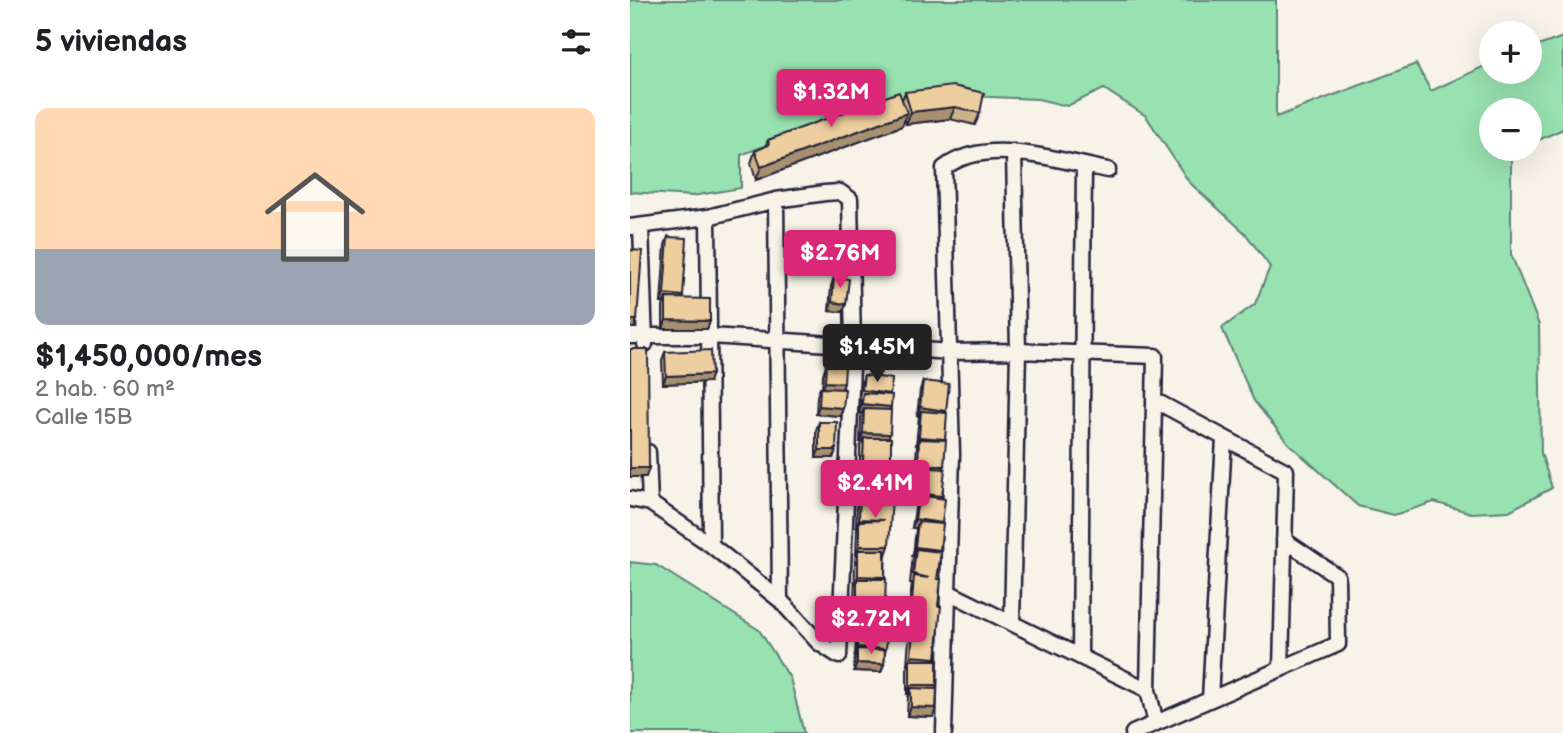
<!DOCTYPE html>
<html lang="es">
<head>
<meta charset="utf-8">
<style>
	body { margin:0; font-family:"Balsamiq Sans",sans-serif; background:#f2f2f2; color:#202124; height:100vh; display:flex; flex-direction:column; font-size:26px; white-space:nowrap }
	* { box-sizing:border-box; margin:0 }
	p { font-size:23px; color:#757577 }
	.icon { flex:none; width:38px; height:38px; fill:none; stroke:currentColor; stroke-width:2; stroke-linecap:round; stroke-linejoin:round }
	.map { position:relative; flex:1; overflow:hidden }
	.panel { display:flex; flex-direction:column; background:#fff; width:630px }
	.panel>* { flex:none }
	.fabs { position:absolute; left:849px; top:21px; display:grid; gap:14px }
	.fabs a { display:grid; place-items:center; width:63px; height:63px; border-radius:50%; background:#fff; box-shadow:0 7px 28px #0002; font-size:35px }
	.price { position:absolute; translate:-50% -60px; padding:0 16px; border-radius:7px; background:#db2777; color:#fff; font-size:23px; line-height:46px; filter:drop-shadow(0 2px 4px #0008) }
	.price::after { content:''; position:absolute; left:50%; top:42px; width:21px; height:16px; margin-left:-10px; background:inherit; clip-path:polygon(0 0,100% 0,50% 100%) }
	.price.on { background:#222; color:#fff }
	ul { padding:0; list-style:none }
	li { display:grid; align-content:center; gap:14px; height:371px; padding:0 35px }
	li span { display:grid; place-items:center; height:217px; border-radius:14px; color:#555 }
	li>.icon { margin-inline-start:auto }
	span .icon { width:126px; height:126px; fill:#fffc; stroke-width:1 }
	li b { font-size:30px }
	h2 { display:flex; justify-content:space-between; align-items:center; height:84px; padding:0 35px; font-size:30px }
	main { display:flex; flex:1; min-height:0 }
	.map>svg:first-child { display:block }
	.green { fill:#98e1b0; stroke:#5d8276; stroke-width:2 }
	.lines { fill:none; stroke-linecap:round; stroke-linejoin:round }
	.street-casing { stroke:#22223b; stroke-width:19 }
	.street { stroke:#f7f3e8; stroke-width:14 }
	.wall { fill:#ccb189; stroke:#22223b; stroke-width:2 }
	.shaded-wall { fill:#a6906f; stroke:#22223b; stroke-width:2 }
	.building { fill:#edce9f; stroke:#22223b; stroke-width:2 }
</style>
</head>
<body>
<main>
<section class="panel">
<h2>5 viviendas<svg class="icon" aria-label="filters" viewBox="0 0 24 24"><path d="M4 7h16M4 17h16"/><circle cx="9" cy="7" r="2"/><circle cx="15" cy="17" r="2"/></svg></h2>
<ul>
<li><span style="background:linear-gradient(#ffd9b3 65%,#9aa5b1 0)"><svg class="icon" aria-label="home" viewBox="0 0 24 24"><path d="M3 11l9-7 9 7M6 9v11h12V9"/></svg></span><div><b>$1,450,000/mes</b><p>2 hab. · 60 m²</p><p>Calle 15B</p></div></li>
</ul>
</section>
<div class="map">
<svg width="933" height="733" viewBox="0 0 933 733">
	<rect width="100%" height="100%" fill="#f7f3e8"/>
	<filter id="ink" filterUnits="userSpaceOnUse"><feTurbulence type="fractalNoise" baseFrequency=".0143" numOctaves="2"/><feDisplacementMap in="SourceGraphic" scale="14" xChannelSelector="R" yChannelSelector="G"/><feConvolveMatrix kernelMatrix="1 2 1 2 8 2 1 2 1" color-interpolation-filters="sRGB"/></filter>
	<g filter="url(#ink)">
		<path class="green" d="M0,0H646V117L786,64L801,91L861,63V72H900V49L933,37V129L900,144V110H861V149H889L881,153V254L909,325L911,453L922,488L879,511L841,513L804,502L764,515L728,506L658,443L624,401L592,328L625,304L640,267L615,233L559,182L516,116L474,89L437,106L408,99L289,94L242,104L111,155V188L62,196L0,192Z
			M0,562L26,565L129,630L160,678L174,733H0Z"/>
		<g class="lines">
			<defs>
				<path id="street" d="M146,200L150,600
					M78,217L81,545
					M11,226L15,344
					M0,227L78,217L146,200L195,193L210,192L220,199L223,345L209,656L189,643L150,600L81,545L20,503L0,499
					M0,336H81L321,352L388,351L525,356L518,690L526,723
					M524,400L656,471L651,669
					M18,452L20,503
					M320,593L518,690
					M382,623L388,351L384,152
					M450,656L454,165
					M580,699L594,438
					M314,733L322,454L314,168C357,135 429,161 478,170
					M503,733L708,644L707,576L654,540"/>
			</defs>
			<use href="#street" class="street-casing"/>
			<use href="#street" class="street"/>
		</g>
		<path class="wall" d="M275,92L350,113L345,125L320,119L276,124L275,119L272,126L126,180L121,163L125,151L135,147L138,140L272,100Z
			M38,237L52,299L80,321L77,329H33V307L34,303H31L35,245Z
			M202,238L214,264L211,273L197,271L199,246Z
			M204,277L213,312L199,311L201,286Z
			M35,352L79,382L33,384L32,360Z
			M196,365L212,389L213,408L210,416L186,414L187,396L190,388H192L193,374Z
			M234,375L262,379L259,395L261,407L260,410V434L258,438L259,492L258,495L253,631L252,635L255,654L254,664L251,672L224,671L226,639H223L224,615L225,611H224L225,558L227,555H226L227,527H226L227,502L228,499H227L228,473L230,468V446L232,442H230L231,417L232,413H229L231,399L229,398L231,384Z
			M293,381L316,411L314,466L313,469L311,498V524L307,579L308,606L305,660L307,685L305,689L303,717L277,716L278,697L279,694H277V669L278,665H277L279,637L282,611L279,610L282,583H280L286,528H282L286,502H284L287,473H285L287,445H286L289,416H287L290,390Z
			M189,422L206,450L203,458H186V430Z"/>
		<path class="shaded-wall" d="M325,107L320,119L276,124L281,112Z
			M277,113L272,126L126,180L131,167Z
			M200,263L214,264L211,273L197,271Z
			M34,294L53,296L50,304L36,298L34,303H31Z
			M202,302L216,304L213,312L199,311Z
			M0,320H7L4,328H0Z
			M36,320L80,321L77,329H33Z
			M82,374L79,382L33,384L36,376Z
			M195,382L214,383L211,392L192,391Z
			M232,404L261,407L258,416L234,409L232,413H229Z
			M189,406L213,408L210,416L186,414Z
			M290,407L316,411L313,419L291,411L289,416H287Z
			M233,433L260,434L257,443L234,438L232,442H230Z
			M289,437L315,439L312,447L289,439L287,445H286Z
			M189,450H206L203,458H186Z
			M233,462L261,463L258,472L231,467Z
			M288,465L314,466L311,474L289,467L287,473H285Z
			M0,468H19L16,477H0Z
			M230,490L259,492L256,500L230,494L228,499H227Z
			M287,493L312,496L309,504L289,495L286,502H284Z
			M229,519L254,520L229,521L227,527H226Z
			M285,519L312,523L309,531L288,522L286,528H282Z
			M229,546H259L256,555L228,550L226,555Z
			M285,547L310,550L307,558L286,549L283,556H282Z
			M228,576L255,577L252,585L227,579L225,585Z
			M227,602L255,603L252,612L227,606L225,611H224Z
			M282,602H285L282,611L279,610Z
			M226,631H253L250,640L228,633L226,639H223Z
			M227,647L256,649L253,658L227,649L224,656Z
			M281,656L306,658L303,667L280,660L278,665H277Z
			M227,663L254,664L251,672L224,671Z
			M280,685H307L304,694L281,688L279,694H277Z
			M281,707L306,708L303,717L277,716Z"/>
		<path class="building" d="M323,86L354,93L350,113L325,107L281,112L275,92Z
			M269,92L277,113L131,167L125,151L139,145L138,140Z
			M38,237L57,238L53,296L34,294Z
			M202,238L217,240L214,264L200,263Z
			M0,250L12,251L7,320H0Z
			M204,277L219,279L216,304L202,302Z
			M36,298L80,299V321L36,320Z
			M0,349H18L19,468H0Z
			M81,350L82,374L36,376L35,352Z
			M196,365L215,366L214,383L195,382Z
			M234,375L262,379L260,394L232,390Z
			M293,381L319,384L316,411L290,407Z
			M190,388L215,389L213,408L189,406Z
			M233,393L262,395L261,407L232,404Z
			M234,409L261,410L260,434L233,433Z
			M291,411L317,413L315,439L289,437Z
			M189,422H207L206,450H189Z
			M234,438H261V463L233,462Z
			M289,439L316,440L314,466L288,465Z
			M231,465L261,466L259,492L230,490Z
			M289,467L315,469L312,496L287,493Z
			M230,494L262,496L259,546H229V521L254,520L229,519Z
			M289,495L315,499L312,523L285,519Z
			M288,522L313,524L310,550L285,547Z
			M286,549L311,552L307,579H311L308,606H311L306,658L281,656L283,630H296L283,629L285,602H282L284,576L299,578L283,574Z
			M228,550H255V577L228,576Z
			M227,579H256L255,603L227,602Z
			M227,606L254,607L253,631H226Z
			M228,633L257,635L256,649L227,647Z
			M227,649L255,650L254,664L227,663Z
			M280,660H307V685H280Z
			M281,688L307,689L306,708L281,707Z"/>
	</g>
</svg>
<div class="fabs">
<a>+</a>
<a>−</a>
</div>
<b class="price" style="left:201px;top:129px">$1.32M</b>
<b class="price" style="left:210px;top:290px">$2.76M</b>
<b class="price on" style="left:247px;top:384px">$1.45M</b>
<b class="price" style="left:245px;top:520px">$2.41M</b>
<b class="price" style="left:241px;top:656px">$2.72M</b>
</div>
</main>
</body>
</html>
